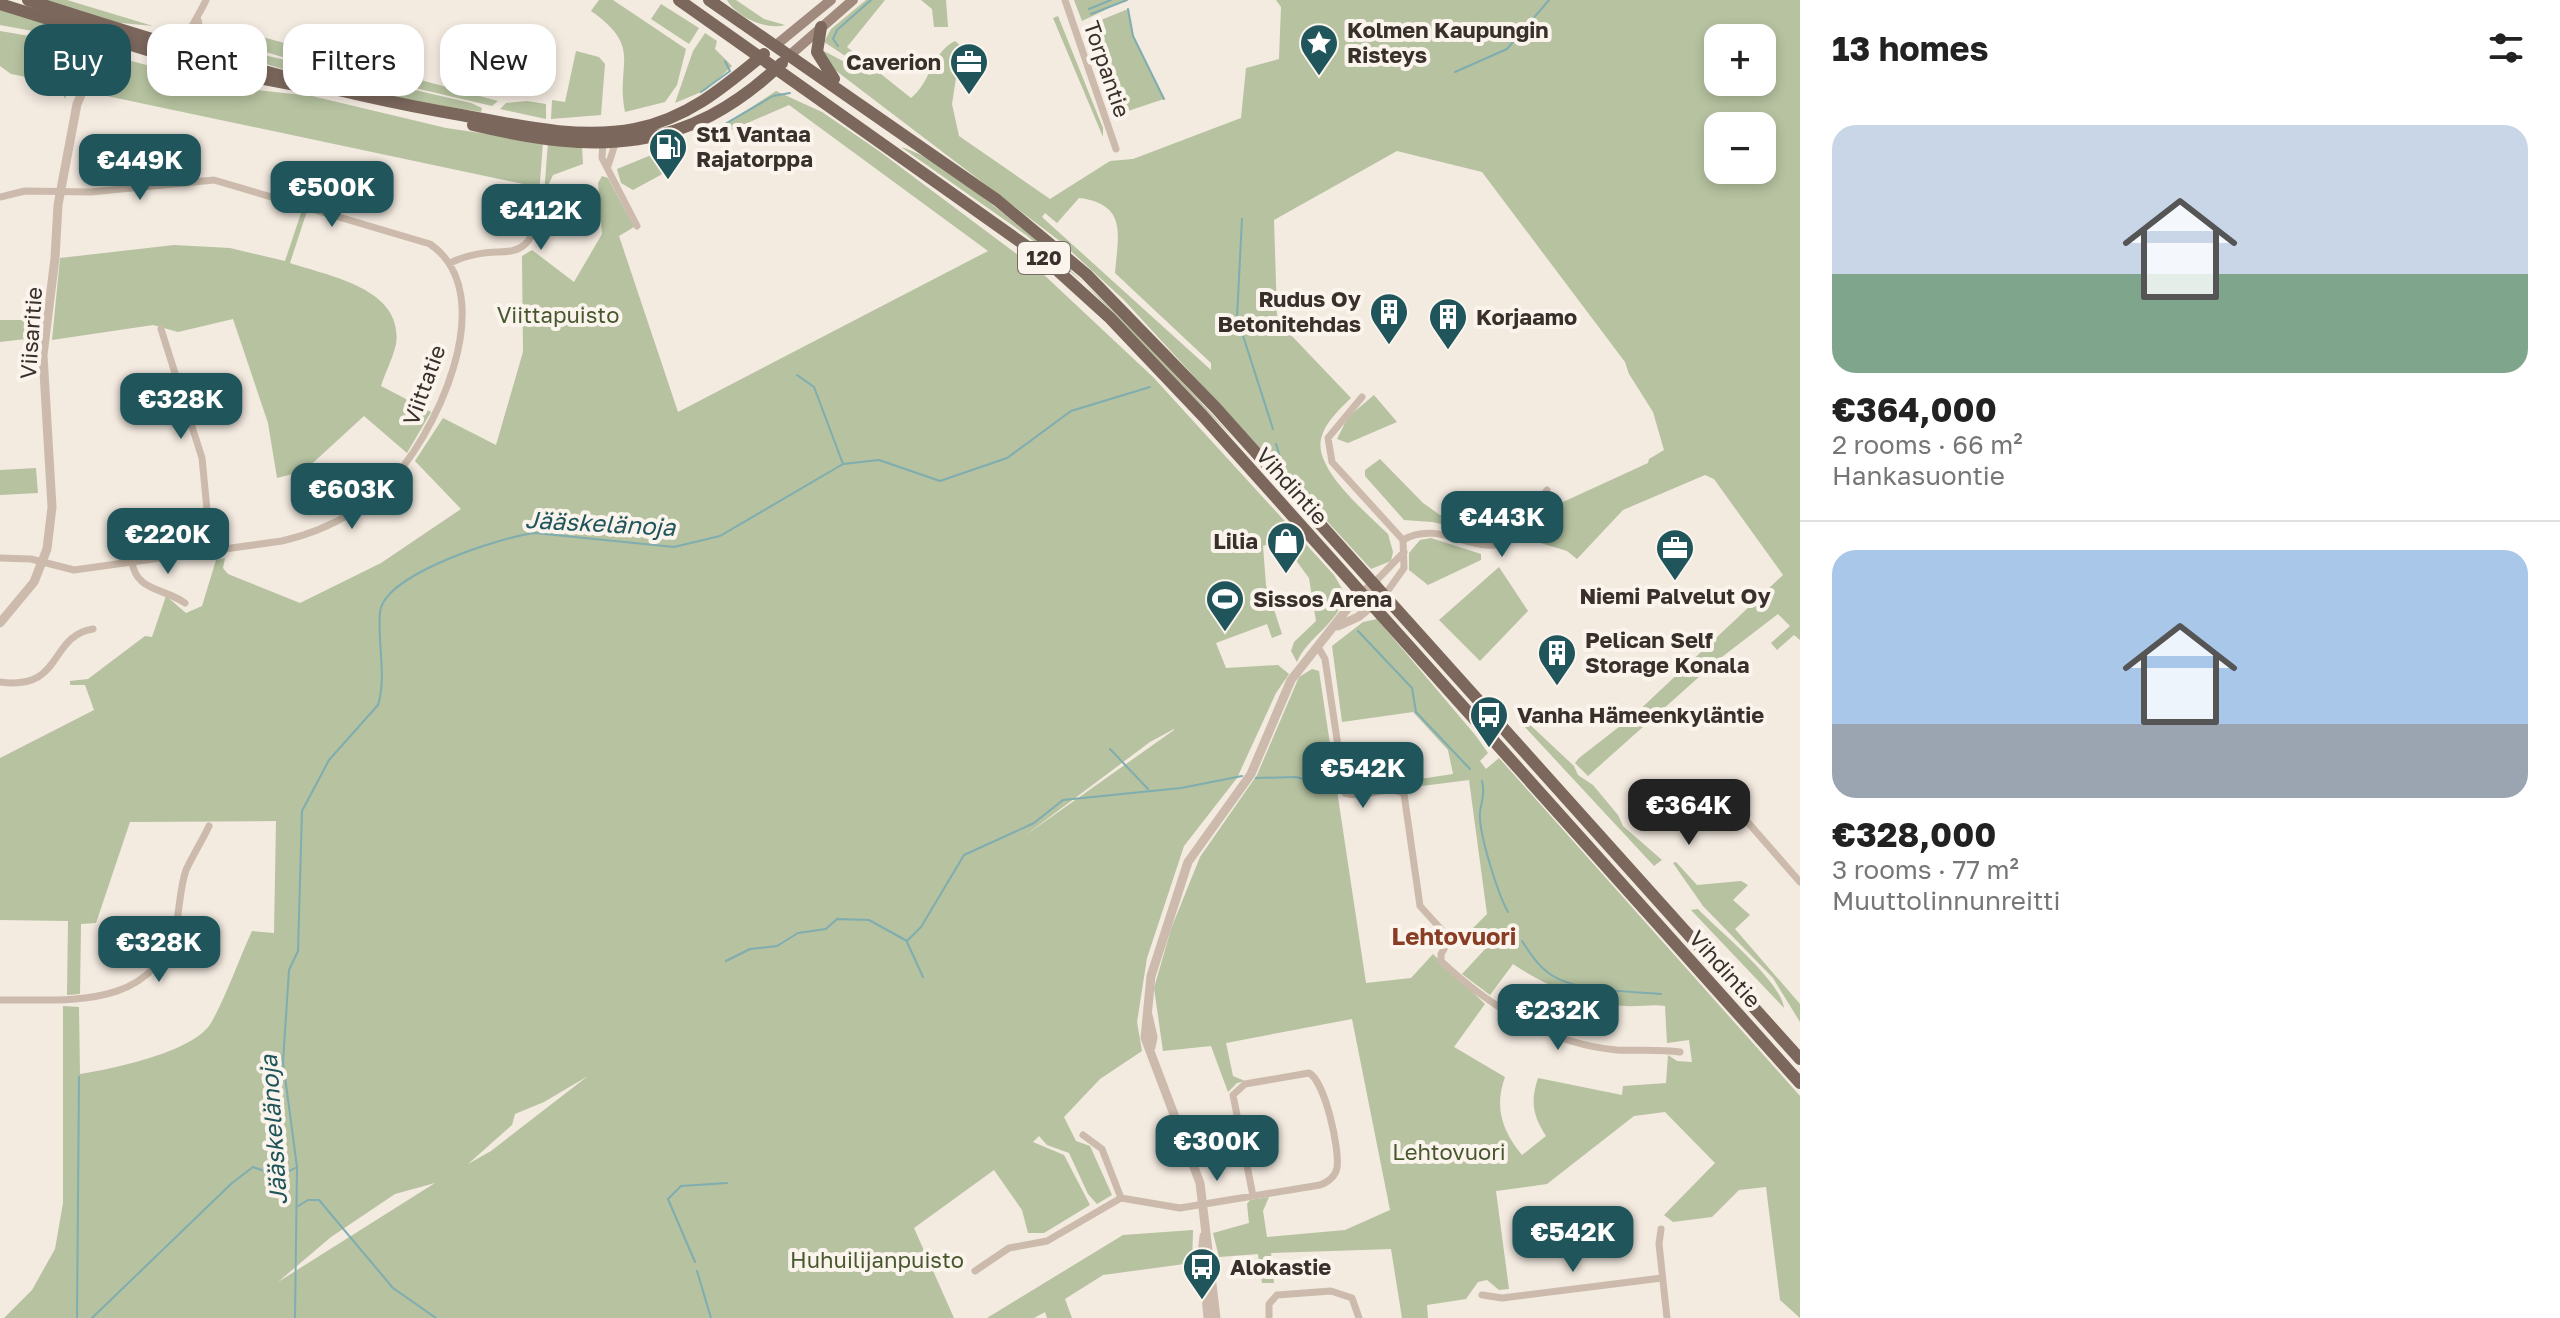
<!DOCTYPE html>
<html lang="en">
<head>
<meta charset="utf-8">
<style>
	body { margin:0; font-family:"Golos Text",sans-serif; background:#f2f2f2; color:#222; height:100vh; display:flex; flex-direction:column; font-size:30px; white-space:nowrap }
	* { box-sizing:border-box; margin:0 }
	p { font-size:26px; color:#767676 }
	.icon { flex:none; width:44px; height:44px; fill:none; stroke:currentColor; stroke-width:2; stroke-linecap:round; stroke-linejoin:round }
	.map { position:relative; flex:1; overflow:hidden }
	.details { display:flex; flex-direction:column; background:#fff; width:760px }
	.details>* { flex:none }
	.banner { position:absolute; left:24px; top:24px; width:760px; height:72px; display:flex; gap:16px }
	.buttons { position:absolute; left:1704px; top:24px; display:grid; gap:16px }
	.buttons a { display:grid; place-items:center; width:72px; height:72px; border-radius:16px; background:#fff; box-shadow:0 4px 12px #0003; font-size:40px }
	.price { position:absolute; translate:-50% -68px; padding:0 18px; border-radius:16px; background:#20565b; color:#fff; font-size:26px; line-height:52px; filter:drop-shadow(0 2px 4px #0008) }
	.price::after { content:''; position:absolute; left:50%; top:48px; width:24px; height:18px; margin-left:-12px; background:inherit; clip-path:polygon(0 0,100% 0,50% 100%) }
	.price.on { background:#222; color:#fff }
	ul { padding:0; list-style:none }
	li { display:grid; align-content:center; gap:16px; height:424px; padding:0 32px }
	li+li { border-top:2px solid #e0e0e0 }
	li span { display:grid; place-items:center; height:248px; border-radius:24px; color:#555 }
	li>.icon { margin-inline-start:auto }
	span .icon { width:144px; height:144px; fill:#fffc; stroke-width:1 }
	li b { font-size:34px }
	h2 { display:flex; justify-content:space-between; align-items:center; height:96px; padding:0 32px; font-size:34px }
	.chip { padding:0 28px; border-radius:24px; background:#fff; box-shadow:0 4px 12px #0003; font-size:28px; line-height:72px }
	.chip.on { background:#20565b; color:#fff }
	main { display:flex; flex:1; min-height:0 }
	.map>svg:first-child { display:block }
	.green { fill:#b6c2a0; fill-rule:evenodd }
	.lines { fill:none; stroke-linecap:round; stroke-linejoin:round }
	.stream { stroke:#7fadb0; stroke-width:2 }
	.minor { stroke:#ccbbac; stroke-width:7 }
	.tertiary { stroke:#ccbbac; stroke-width:9 }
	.secondary { stroke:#9f8a7d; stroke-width:10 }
	.primary { stroke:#7b675c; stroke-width:12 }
	.labels { text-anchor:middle; stroke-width:8; stroke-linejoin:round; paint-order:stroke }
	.shield { fill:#faf4ed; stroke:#746b65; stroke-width:2 }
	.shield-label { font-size:20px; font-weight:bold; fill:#3a302b }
	.poi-label { font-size:22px; font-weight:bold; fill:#3a302b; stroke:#faf4ed; text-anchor:start }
	.street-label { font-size:22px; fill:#3a302b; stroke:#faf4ed }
	.park-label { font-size:22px; fill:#48582e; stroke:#faf4ed }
	.water-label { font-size:24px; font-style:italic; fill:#20565b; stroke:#faf4ed }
	.neighbourhood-label { font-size:24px; font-weight:bold; fill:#883d24; stroke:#faf4ed }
</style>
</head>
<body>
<main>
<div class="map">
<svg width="1800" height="1318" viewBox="0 0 1800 1318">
	<rect width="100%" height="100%" fill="#f3eae0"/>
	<path class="green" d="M42,0H67L153,26L111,22Z
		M599,0H613L686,49L677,85L665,102L625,112C615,63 644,48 591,11Z
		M727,0H736L764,19L785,25C765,31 735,15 727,0Z
		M866,0H885L847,47L911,98C931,82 932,52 955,41L961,46L952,104L959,136L1050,199L1110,161L1133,159L1241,118L1246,68L1279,59L1281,7L1276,0H1800V640L1794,635L1777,650L1771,643L1790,626L1778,614L1718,660L1588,776L1575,763L1579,758L1633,716L1783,575L1714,479L1705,475L1623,510L1577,559L1567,551L1537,542L1556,532L1563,502L1648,463L1649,459L1664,450L1653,412L1629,374L1625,362L1482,172L1397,151L1274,220L1277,315L1289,333L1351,398C1339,410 1325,422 1321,439C1314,470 1368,514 1388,534L1393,552L1391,561L1371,569L1124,300L1061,242L831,67L822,50L869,75L873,74L824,42L831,29ZM1718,38H1762V82H1718ZM1718,126H1762V170H1718ZM1079,198C1128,204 1118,235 1115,273L1211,363V370L1042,217L1045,213L1057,223Z
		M921,0H946L948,27H934L932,9Z
		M1074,0H1126L1082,21Z
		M661,4L699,28L689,44L651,19Z
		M0,6L83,36L87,41L0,25Z
		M1128,9L1133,36L1164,99L1116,115L1084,27Z
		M1058,16L1103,128V137L1053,18Z
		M224,29L240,31L498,101L492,106L286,58L222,39Z
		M0,31L82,45L65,99L57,83L11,74L0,66Z
		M705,33L717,41L715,49L732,66L706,90L675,103L693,51Z
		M216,44L471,103L482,108L481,112L423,103L308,77L214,48Z
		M576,51L599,57L605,64L601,115L551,119L552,100L565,102Z
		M105,54L229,87L312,96L446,128L543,142L539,195L533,196L523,184L88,92Z
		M776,91L822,112L879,151L1042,273L1153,377L1334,575L1345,594C1339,624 1308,636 1297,662L1291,651L1294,642L1316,621L1309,578L1281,540L1263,546L1266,585L1282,634L1272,638L1267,624L1216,643L1226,668L1278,665L1289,674L1276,693L1237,778L1184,846L1147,958L1137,1022L1142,1051L1100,1079L1064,1117L1076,1141L1090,1146L1112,1195L1097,1204L1088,1194L1069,1153L1047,1145L1039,1136L1033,1142L1064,1155L1090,1205L1044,1233H1028L1022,1210L994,1170L914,1228L954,1318H4L32,1290L55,1249L63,1203V1006L79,1007L80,1074C112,1069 194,1052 211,1023C226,997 239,959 252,931L274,933L276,821L130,822L96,923L81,924L80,994L67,995L68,921L0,920V758L94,710L85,685H70V681L88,679L145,636L152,637L166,596L186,613L202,606L216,560L225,558L223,568L228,574L300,603L381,563L461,509L415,461L443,418L496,445L523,352L522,256L532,250L574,282L602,234L598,183L602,176L608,178L634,227L619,236L678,412L988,251L789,105L722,134L712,133ZM1174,729V730L1023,837L1150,742ZM588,1076L491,1151L468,1164L512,1125L515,1114L544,1102ZM435,1183L278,1282L331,1237L395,1194Z
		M527,101L546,104V119L500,109L506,103Z
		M548,143L582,146L583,164L553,175L544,194Z
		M901,147C934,157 970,187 998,209C1086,278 1161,357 1235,440L1084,283L1026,235Z
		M661,151L668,171L633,190L621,183L617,169Z
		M302,210L307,211L290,263C328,276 404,288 396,344C393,358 385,373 381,386L431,412L407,453L364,416L304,471L277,478L268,423L233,319L178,332L153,325L52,340L60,258L174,245L230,248L285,261Z
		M0,320H36L34,338L0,342Z
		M1374,395L1397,422L1348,443L1337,439L1348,417Z
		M1380,459L1423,503L1440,515L1471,518L1508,501L1529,504L1505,532L1496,536L1432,522L1404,520L1365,476V470Z
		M36,468L38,493L0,495V470Z
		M1431,538L1481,554V560L1428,585L1409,570V553L1420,540Z
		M1499,567L1528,611L1480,661L1439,620Z
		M1377,619L1476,736L1488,753L1480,761L1486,769L1499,758L1800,1096V1318L1780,1300L1766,1187L1739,1190L1712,1217L1673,1222L1664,1215L1715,1163L1665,1112L1634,1116L1547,1184L1496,1191L1509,1289L1499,1290L1487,1280L1478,1282L1466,1299L1427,1305L1428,1318H1402L1391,1249L1271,1253L1274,1283H1262L1258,1254L1219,1257L1213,1233L1249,1223L1247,1204L1250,1200L1269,1197L1263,1211L1267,1237L1345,1230L1390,1210L1352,1019L1226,1043L1233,1076L1245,1081L1237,1083L1228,1092L1211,1046L1163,1051L1154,988L1171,929L1200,857L1257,775L1299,677L1312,669L1319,671L1366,983L1411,978L1433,954L1485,1004L1454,1047L1505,1077C1494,1107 1502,1131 1522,1155L1546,1136C1533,1116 1530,1102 1538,1078L1622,1095L1623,1086L1666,1083L1668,1055L1677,1061L1692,1062L1689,1040L1667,1043L1665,1006C1652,1004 1639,1007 1626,1006C1586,1003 1546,986 1513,964L1490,995L1462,974L1487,947L1471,930L1487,914L1469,780L1414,787L1413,780L1453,774L1448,750L1413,712L1342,722L1332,646L1363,622Z
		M1526,721L1574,766L1578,775L1593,785L1618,815L1623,826L1662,860L1654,866L1523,725Z
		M1676,862L1697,885L1741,881L1748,885L1733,900L1750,915L1735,929L1800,1004V1022L1773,978L1703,906L1673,863Z
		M1698,909C1718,930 1781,981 1784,1008L1691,910Z
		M1193,1230L1192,1263L1103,1275L1065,1299L1072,1318H1047L1045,1312L1034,1318H987L1123,1235Z"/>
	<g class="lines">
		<path class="stream" d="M1089,9L1111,0
			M1128,9L1133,36L1164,99
			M1091,14L1127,0
			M838,46L833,39L837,30L871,0
			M1455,72L1507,49L1549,0
			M701,92L730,71L725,61
			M701,138L773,96L790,93
			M1242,219L1237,317L1273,429
			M797,375L814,387L843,464
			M1276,444L1282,464
			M1358,631L1412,688L1416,712L1470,769
			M1110,749L1148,789
			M1256,778L1296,777L1333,787
			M1482,781C1485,794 1482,799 1480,812C1478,832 1498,894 1508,912
			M1522,941C1530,953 1538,966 1550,974C1575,992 1630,991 1661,994
			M907,942L923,977
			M726,961L750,949L777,946L798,933L826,929L837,919L869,920L907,941L921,927L964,855L1034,823L1063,800L1181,788L1242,776
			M298,1206L308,1200H319L393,1288L436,1318
			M695,1262L668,1199L681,1186L727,1183
			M697,1271L711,1318
			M77,1318L79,1077
			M92,1318L232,1183L253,1167C269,1173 281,1177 295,1168
			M295,1318L297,1167L283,1062L289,970L298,951L302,811L329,760L378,705C387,676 377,642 380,612C384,574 501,537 535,533L674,547L720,536L843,464L879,460L940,481L1007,458L1071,411L1150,387"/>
		<path class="minor" d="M1065,0L1116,149
			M193,51L200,29L198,20
			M184,52C185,32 198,18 206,0
			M603,140L602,158L637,226
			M608,166L616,141
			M0,197L25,191L91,192L214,180L430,244C504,295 434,441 384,488C355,515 321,532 282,541L74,570L31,559L0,558
			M450,263C507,236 524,279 545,200
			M161,329L202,458L211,551
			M1362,397L1328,438L1332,462L1403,540
			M132,562C136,591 164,588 185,603
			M1373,584L1404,552
			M1384,596L1404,568L1403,540C1440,518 1478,558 1508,541C1524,531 1536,505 1547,490
			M1318,647L1325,659L1345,793C1363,800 1388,783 1404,794L1420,906L1450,939L1441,954V961C1490,1007 1548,1044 1617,1050C1638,1051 1659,1049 1680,1052
			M0,682C64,691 48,636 93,629
			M1735,808L1719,809L1692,832L1687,831L1674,817L1705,785L1711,784L1717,787L1800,882
			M0,1000C69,999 154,1011 176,925C180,907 180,887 186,870C193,855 202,841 209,826
			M1083,1135L1102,1149L1121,1198
			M1661,1229L1659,1244L1667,1318
			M975,1271L1009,1248L1047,1241L1121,1198L1180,1208L1320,1185C1328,1182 1335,1177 1337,1168C1340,1150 1325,1081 1309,1073L1245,1084L1233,1095L1253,1196
			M1482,1295L1502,1298L1662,1278
			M1269,1318V1304L1277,1295L1331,1291L1352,1298L1359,1318"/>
		<path class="tertiary" d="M86,75L90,45L97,31
			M0,623L34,582L47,549L52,507L43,355L55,258L58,205L77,104L101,49L103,31
			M1338,626L1358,617L1384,596
			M1148,1015L1153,1037L1151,1047
			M1204,1236L1202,1254L1208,1318
			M1216,1318L1200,1183L1145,1038L1151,976L1188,862L1251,774L1291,680L1355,599L1373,584"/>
		<path class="secondary" d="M776,45L831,0
			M790,55L853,0"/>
		<path class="primary" d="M28,0C170,46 314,90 461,115C516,125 578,140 635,129C688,118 723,88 764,54
			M679,0L1046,260L1110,318L1203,416L1800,1083
			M709,0L997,200L1086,274L1216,408L1800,1059
			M0,4L205,68L301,86
			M821,27L817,52L834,79
			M473,125C596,154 686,155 782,63"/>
	</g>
	<defs>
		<symbol id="sight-pin" viewBox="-11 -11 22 30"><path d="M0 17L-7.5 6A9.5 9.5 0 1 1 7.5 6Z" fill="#20565b" stroke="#faf4ed"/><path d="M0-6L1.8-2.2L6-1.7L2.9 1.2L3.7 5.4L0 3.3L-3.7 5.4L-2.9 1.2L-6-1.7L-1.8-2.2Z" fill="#fff"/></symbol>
		<symbol id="office-pin" viewBox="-11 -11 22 30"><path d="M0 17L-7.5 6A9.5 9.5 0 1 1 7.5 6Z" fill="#20565b" stroke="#faf4ed"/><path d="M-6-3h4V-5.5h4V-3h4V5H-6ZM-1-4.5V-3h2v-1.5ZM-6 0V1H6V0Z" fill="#fff"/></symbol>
		<symbol id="fuel-pin" viewBox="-11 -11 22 30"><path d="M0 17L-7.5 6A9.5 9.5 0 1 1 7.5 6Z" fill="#20565b" stroke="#faf4ed"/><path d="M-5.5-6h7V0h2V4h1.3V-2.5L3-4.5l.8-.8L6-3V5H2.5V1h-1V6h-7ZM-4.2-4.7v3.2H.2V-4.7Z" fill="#fff"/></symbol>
		<symbol id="building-pin" viewBox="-11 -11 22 30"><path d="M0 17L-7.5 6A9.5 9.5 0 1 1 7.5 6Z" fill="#20565b" stroke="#faf4ed"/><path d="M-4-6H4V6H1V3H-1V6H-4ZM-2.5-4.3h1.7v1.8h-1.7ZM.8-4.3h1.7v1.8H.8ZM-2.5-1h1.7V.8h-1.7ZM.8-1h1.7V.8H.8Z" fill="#fff"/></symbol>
		<symbol id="shop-pin" viewBox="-11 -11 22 30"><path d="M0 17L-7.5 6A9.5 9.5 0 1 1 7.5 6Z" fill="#20565b" stroke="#faf4ed"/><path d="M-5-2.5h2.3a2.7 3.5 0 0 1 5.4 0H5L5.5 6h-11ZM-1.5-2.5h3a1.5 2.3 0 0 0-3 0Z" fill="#fff"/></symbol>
		<symbol id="stadium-pin" viewBox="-11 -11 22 30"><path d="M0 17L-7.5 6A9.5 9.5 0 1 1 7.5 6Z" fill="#20565b" stroke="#faf4ed"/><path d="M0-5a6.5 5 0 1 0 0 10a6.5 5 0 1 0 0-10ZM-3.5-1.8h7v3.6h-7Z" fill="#fff"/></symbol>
		<symbol id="bus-pin" viewBox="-11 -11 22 30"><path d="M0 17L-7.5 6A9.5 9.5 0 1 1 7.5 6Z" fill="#20565b" stroke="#faf4ed"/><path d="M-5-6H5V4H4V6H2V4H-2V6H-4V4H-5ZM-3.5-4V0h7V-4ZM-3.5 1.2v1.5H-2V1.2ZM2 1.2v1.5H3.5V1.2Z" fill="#fff"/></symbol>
	</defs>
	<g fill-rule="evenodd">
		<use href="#sight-pin" x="1297" y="21" width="44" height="60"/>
		<use href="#office-pin" x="947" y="40" width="44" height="60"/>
		<use href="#fuel-pin" x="646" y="125" width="44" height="60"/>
		<use href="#building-pin" x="1367" y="290" width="44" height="60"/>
		<use href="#building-pin" x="1426" y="295" width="44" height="60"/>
		<use href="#shop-pin" x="1264" y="519" width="44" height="60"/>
		<use href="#office-pin" x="1653" y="526" width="44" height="60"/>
		<use href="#stadium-pin" x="1203" y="577" width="44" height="60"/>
		<use href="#building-pin" x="1535" y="631" width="44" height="60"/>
		<use href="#bus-pin" x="1467" y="693" width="44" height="60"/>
		<use href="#bus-pin" x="1180" y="1245" width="44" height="60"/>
	</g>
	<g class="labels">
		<rect class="shield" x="1018" y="242" width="52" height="32" rx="6"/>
		<g class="shield-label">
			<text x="1044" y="265">120</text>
		</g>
		<g class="poi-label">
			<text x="1347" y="38">Kolmen Kaupungin<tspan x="1347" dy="25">Risteys</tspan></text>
			<text x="941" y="70" text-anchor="end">Caverion</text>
			<text x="696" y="142">St1 Vantaa<tspan x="696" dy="25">Rajatorppa</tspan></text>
			<text x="1361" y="307" text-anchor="end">Rudus Oy<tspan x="1361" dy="25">Betonitehdas</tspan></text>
			<text x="1476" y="325">Korjaamo</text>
			<text x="1258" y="549" text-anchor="end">Lilia</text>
			<text x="1675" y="604" text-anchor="middle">Niemi Palvelut Oy</text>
			<text x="1253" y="607">Sissos Arena</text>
			<text x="1585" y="648">Pelican Self<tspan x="1585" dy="25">Storage Konala</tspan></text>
			<text x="1517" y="723">Vanha Hämeenkyläntie</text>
			<text x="1230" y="1275">Alokastie</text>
		</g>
		<g class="street-label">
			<text transform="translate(1107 69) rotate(71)" y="8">Torpantie</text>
			<text transform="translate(31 333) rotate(-86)" y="8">Viisaritie</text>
			<text transform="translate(424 385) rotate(-70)" y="8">Viittatie</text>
			<text transform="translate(1292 486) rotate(48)" y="8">Vihdintie</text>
			<text transform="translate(1725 969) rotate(48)" y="8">Vihdintie</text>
		</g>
		<g class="park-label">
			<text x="558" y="323">Viittapuisto</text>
			<text x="1449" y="1160">Lehtovuori</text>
			<text x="877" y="1268">Huhuilijanpuisto</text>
		</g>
		<g class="water-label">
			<text transform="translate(600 524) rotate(3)" y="8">Jääskelänoja</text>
			<text transform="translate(274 1130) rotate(-94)" y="8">Jääskelänoja</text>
		</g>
		<g class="neighbourhood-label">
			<text x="1454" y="945">Lehtovuori</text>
		</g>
	</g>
</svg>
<div class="buttons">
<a>+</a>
<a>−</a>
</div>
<b class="price" style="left:140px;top:202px">€449K</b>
<b class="price" style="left:332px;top:229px">€500K</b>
<b class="price" style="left:541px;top:252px">€412K</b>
<b class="price" style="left:181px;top:441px">€328K</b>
<b class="price" style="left:352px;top:531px">€603K</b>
<b class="price" style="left:1502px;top:559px">€443K</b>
<b class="price" style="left:168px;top:576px">€220K</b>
<b class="price" style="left:1363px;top:810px">€542K</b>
<b class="price on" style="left:1689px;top:847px">€364K</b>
<b class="price" style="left:159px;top:984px">€328K</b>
<b class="price" style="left:1558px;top:1052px">€232K</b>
<b class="price" style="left:1217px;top:1183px">€300K</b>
<b class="price" style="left:1573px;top:1274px">€542K</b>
<div class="banner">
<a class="chip on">Buy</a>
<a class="chip">Rent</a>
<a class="chip">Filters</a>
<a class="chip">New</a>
</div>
</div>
<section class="details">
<h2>13 homes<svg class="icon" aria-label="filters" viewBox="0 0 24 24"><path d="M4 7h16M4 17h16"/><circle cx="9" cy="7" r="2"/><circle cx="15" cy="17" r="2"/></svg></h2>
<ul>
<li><span style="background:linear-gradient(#c9d6e8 60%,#7fa58c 0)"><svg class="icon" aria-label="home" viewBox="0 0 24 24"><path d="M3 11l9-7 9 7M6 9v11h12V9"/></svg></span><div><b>€364,000</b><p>2 rooms · 66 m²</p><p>Hankasuontie</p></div></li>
<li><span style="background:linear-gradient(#a9c7e8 70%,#9aa5b1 0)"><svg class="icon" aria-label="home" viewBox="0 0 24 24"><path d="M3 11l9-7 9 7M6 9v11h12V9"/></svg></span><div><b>€328,000</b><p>3 rooms · 77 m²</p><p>Muuttolinnunreitti</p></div></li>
</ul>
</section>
</main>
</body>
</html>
